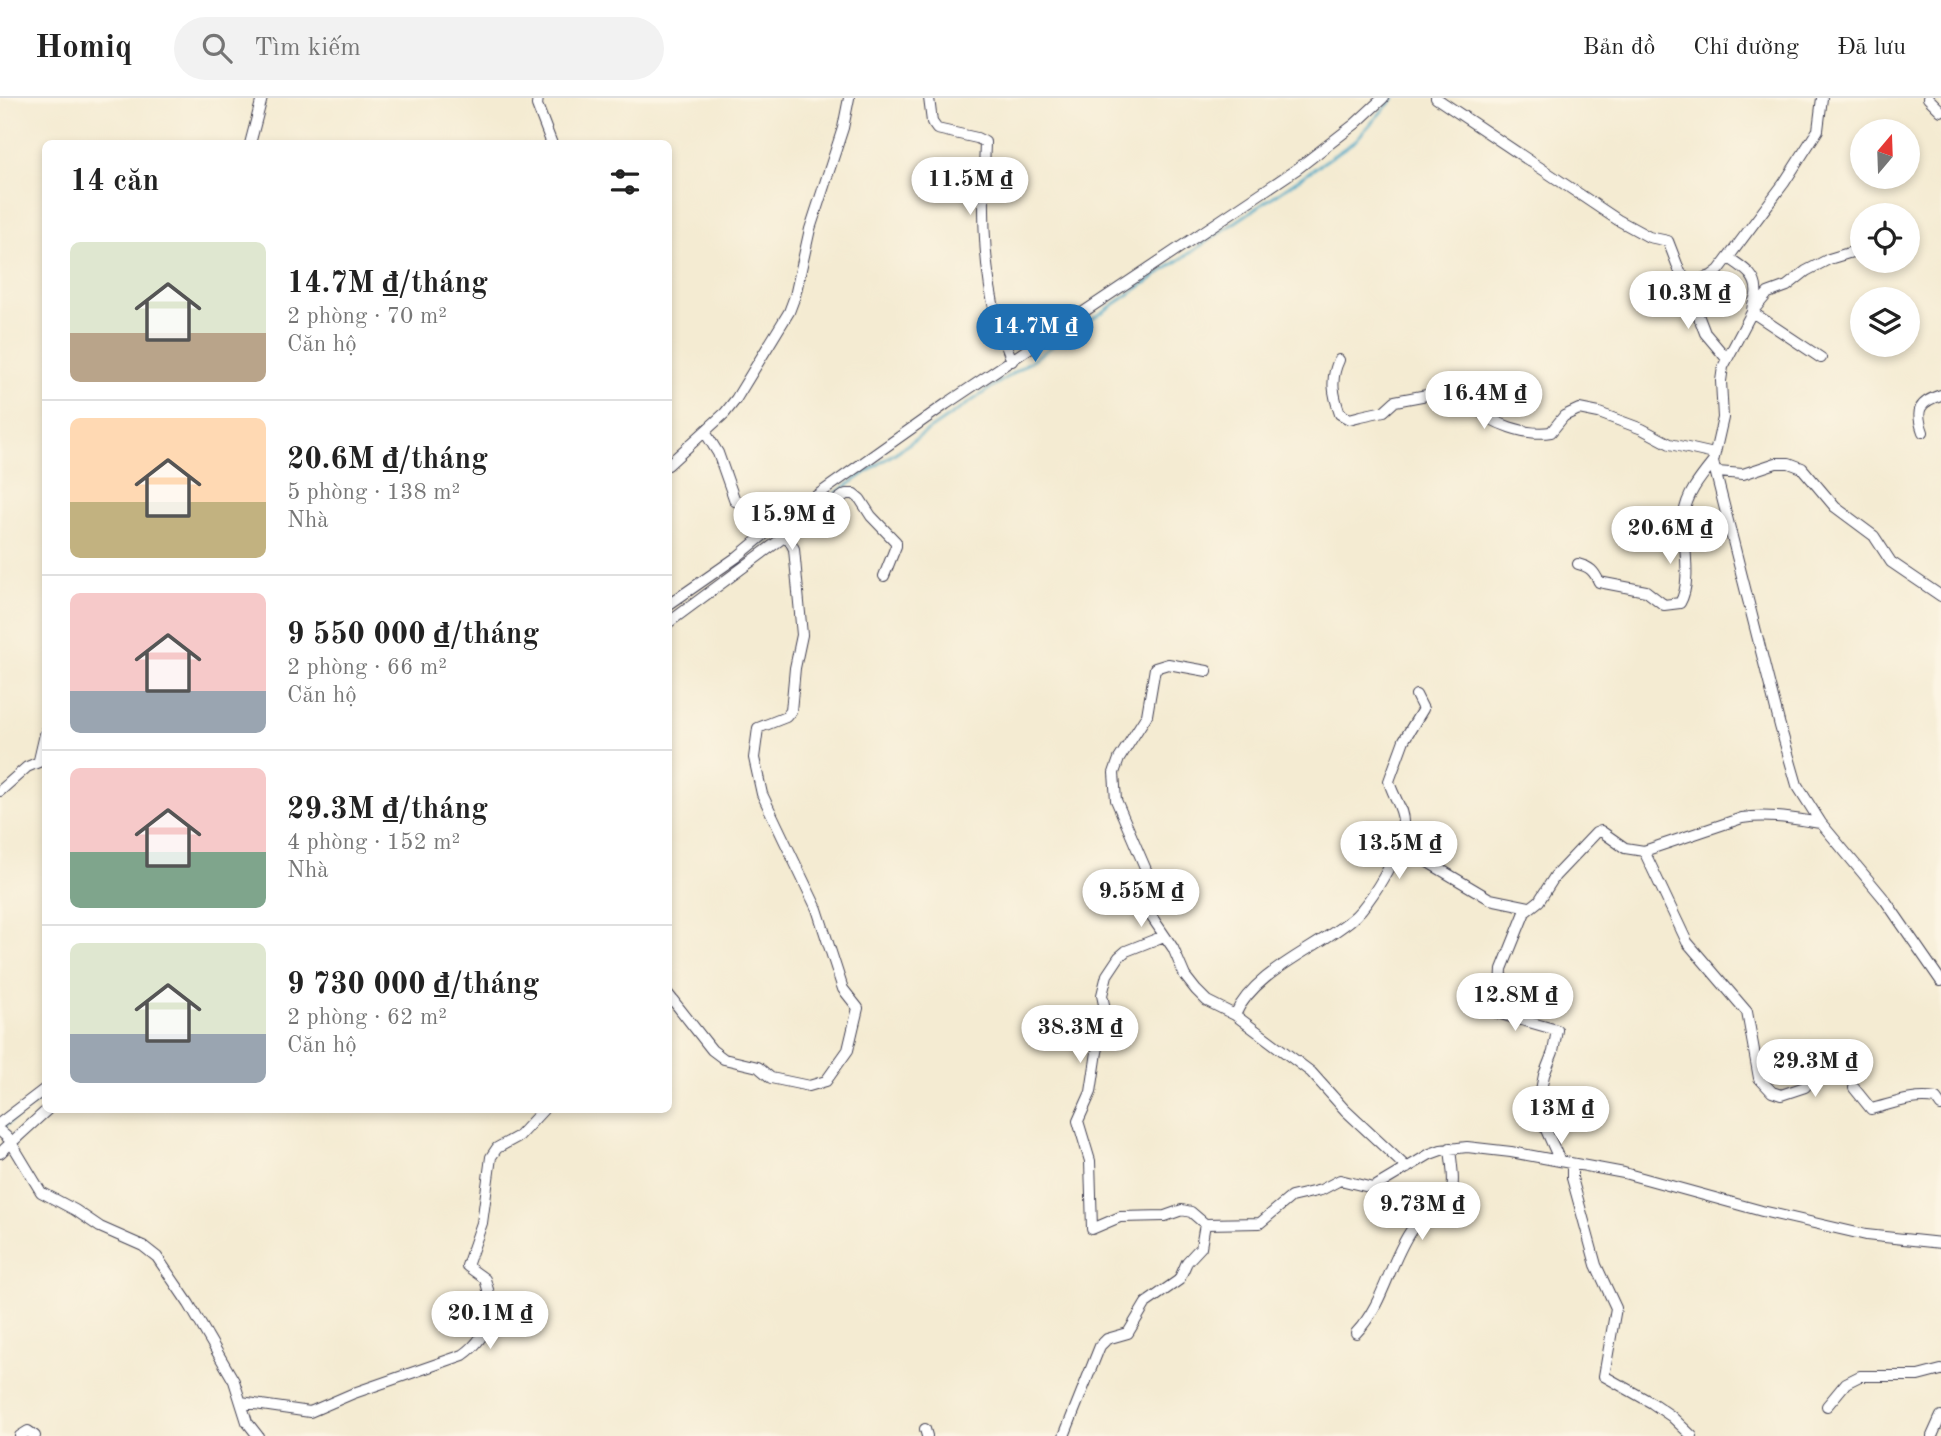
<!DOCTYPE html>
<html lang="vi">
<head>
<meta charset="utf-8">
<style>
	body { margin:0; font-family:"Old Standard TT",serif; background:#f2f2f2; color:#222; height:100vh; display:flex; flex-direction:column; font-size:26px; white-space:nowrap }
	* { box-sizing:border-box; margin:0 }
	p { font-size:23px; color:#767676 }
	.icon { flex:none; width:38px; height:38px; fill:none; stroke:currentColor; stroke-width:2; stroke-linecap:round; stroke-linejoin:round }
	.map { position:relative; flex:1; overflow:hidden }
	.sheet { position:absolute; left:42px; top:42px; width:630px; height:973px; display:flex; flex-direction:column; background:#fff; border-radius:10px; box-shadow:0 4px 10px #0003 }
	.sheet>* { flex:none }
	.needle { width:46px; rotate:19deg }
	.buttons { position:absolute; left:1850px; top:21px; display:grid; gap:14px }
	.buttons a { display:grid; place-items:center; width:70px; height:70px; border-radius:50%; background:#fff; box-shadow:0 4px 10px #0003; font-size:35px }
	.price { position:absolute; translate:-50% -60px; padding:0 16px; border-radius:24px; background:#fff; color:#222; font-size:23px; line-height:46px; filter:drop-shadow(0 2px 4px #0008) }
	.price::after { content:''; position:absolute; left:50%; top:42px; width:21px; height:16px; margin-left:-10px; background:inherit; clip-path:polygon(0 0,100% 0,50% 100%) }
	.price.selected { background:#1f6fb2; color:#fff }
	ul { padding:0; list-style:none }
	li { display:flex; align-items:center; gap:21px; height:175px; padding:0 28px }
	li+li { border-top:2px solid #e0e0e0 }
	li span { display:grid; place-items:center; flex:none; width:196px; height:140px; border-radius:10px; color:#555 }
	li>.icon { margin-inline-start:auto }
	span .icon { width:84px; height:84px; fill:#fffc; stroke-width:1 }
	li b { font-size:30px }
	h2 { display:flex; justify-content:space-between; align-items:center; height:84px; padding:0 28px; font-size:30px }
	header { display:flex; align-items:center; gap:42px; box-sizing:border-box; height:98px; padding:0 35px; background:#fff; border-bottom:2px solid #e0e0e0 }
	header strong { font-size:33px }
	nav { display:flex; gap:38px; margin-inline-start:auto; font-size:24px }
	.search { width:490px; height:63px; background:#f2f2f2; display:flex; align-items:center; gap:18px; box-sizing:border-box; padding:0 24px; border-radius:38px; color:#767676; font-size:26px }
	.map>svg:first-child { display:block }
	.lines { fill:none; stroke-linecap:round; stroke-linejoin:round }
	.stream { stroke:#48a7c7; stroke-width:2.5 }
	.minor-casing { stroke:#424052; stroke-width:12 }
	.minor { stroke:#fff; stroke-width:10 }
</style>
</head>
<body>
<header>
<strong>Homiq</strong>
<div class="search"><svg class="icon" aria-label="search" viewBox="0 0 24 24"><circle cx="10" cy="10" r="6"/><path d="M15 15l6 6"/></svg>Tìm kiếm</div>
<nav><a>Bản đồ</a><a>Chỉ đường</a><a>Đã lưu</a></nav>
</header>
<div class="map">
<svg width="1941" height="1338" viewBox="0 0 1941 1338">
	<rect width="100%" height="100%" fill="#fcf5e5"/>
	<filter id="ink" filterUnits="userSpaceOnUse"><feTurbulence type="fractalNoise" baseFrequency=".0143" numOctaves="2"/><feDisplacementMap in="SourceGraphic" scale="14" xChannelSelector="R" yChannelSelector="G"/><feConvolveMatrix kernelMatrix="1 2 1 2 8 2 1 2 1" color-interpolation-filters="sRGB"/></filter>
	<filter id="wash" filterUnits="userSpaceOnUse"><feTurbulence type="fractalNoise" baseFrequency=".00686" numOctaves="4" result="noise"/><feDisplacementMap in="SourceGraphic" scale="28" xChannelSelector="R" yChannelSelector="G"/><feGaussianBlur stdDeviation="1.57" result="paint"/><feColorMatrix in="noise" values="0 0 0 0 0 0 0 0 0 0 0 0 0 0 0 0 0 1.4 0 .05"/><feComposite in="paint" operator="in"/></filter>
	<g filter="url(#wash)">
		<rect width="100%" height="100%" fill="#f4ebd2"/>
		<g class="lines">
			<path class="stream" d="M786,429L1355,43L1394,0
				M749,455L781,433
				M1,1031L46,996"/>
		</g>
	</g>
	<g filter="url(#ink)">
		<g class="lines">
			<defs>
				<path id="minor" d="M538,0L537,7L552,46
					M929,0L932,24L937,31L977,40L985,44C983,100 982,168 997,222C1001,236 1007,249 1012,263
					M1436,0L1618,122L1649,139L1668,143L1680,174L1689,185L1711,178L1719,172L1784,85L1818,32L1822,0
					M1928,0L1941,13
					M250,46L262,0
					M1862,151L1829,161L1806,173L1787,188L1768,195L1752,214L1723,269L1721,283L1723,320L1713,364L1780,628L1797,687L1821,725L1885,802L1941,883
					M1729,160C1742,169 1759,178 1756,197C1754,203 1752,207 1752,214L1821,260
					M1685,183L1705,235L1727,261
					M1339,262C1330,281 1333,296 1340,316L1349,321L1361,318L1384,313L1395,303L1459,291C1465,296 1467,303 1473,308C1492,326 1526,338 1551,334L1564,318L1579,311L1599,315L1642,331L1670,346L1714,356
					M1923,334C1915,312 1919,304 1941,297
					M668,367L725,315L736,301L789,214L795,198L810,131L843,30L849,0
					M1717,374L1743,376L1776,365H1789L1802,370L1835,409L1874,438L1891,464L1941,498
					M1578,466C1590,469 1594,473 1599,484L1646,493L1664,507L1680,505C1693,483 1682,442 1684,417C1686,397 1701,379 1713,364
					M668,507L737,459L778,425L946,306L1297,71L1355,26L1383,0
					M668,525L799,428L846,396H854L860,401L871,418L896,444V448L884,478
					M1207,573L1168,566L1155,570L1147,617L1119,661L1114,675L1116,702L1153,788L1147,812L1173,850L1185,878L1196,892L1207,903L1235,917L1311,974L1345,1012L1407,1070
					M39,662L46,632
					M0,693L27,669L46,661
					M1399,747L1490,801L1529,809
					M1644,753L1687,844L1747,914L1759,980L1772,994L1781,997L1805,989L1818,971L1837,955
					M1164,838L1126,853L1119,859L1107,877L1102,897L1106,916L1097,954L1091,994L1078,1023L1090,1063L1092,1131L1120,1119L1165,1118L1182,1112L1191,1114L1205,1126L1260,1125L1291,1099L1321,1092L1340,1082L1373,1090L1430,1056L1441,1052L1467,1049L1511,1054L1624,1075L1762,1113L1866,1137L1941,1145
					M668,896L712,952L724,961L758,969L771,980L809,988L826,983L848,952L858,910L843,891L817,811L762,696L754,660L758,630L786,619L791,613L795,570L802,537L794,451L786,435L770,415L735,403L718,355L705,334
					M1235,917C1254,874 1314,852 1351,822C1365,811 1383,782 1391,765C1396,752 1403,738 1403,724C1403,709 1392,697 1389,683L1404,642L1423,611L1416,597
					M1854,990L1871,1011C1893,1006 1912,997 1936,1001L1941,1008
					M0,1025L46,990
					M0,1033L9,1041L41,1094L75,1112L100,1129L143,1148L157,1159L189,1206L234,1283L247,1324L258,1338
					M0,1055L47,1012
					M1560,1063L1543,1025L1541,992L1544,977L1553,954L1557,932L1497,915L1492,912L1490,906L1501,889L1502,871L1525,814L1539,803L1555,778L1596,735L1601,733L1625,750L1644,753L1742,720C1769,716 1794,721 1821,725
					M1572,1066V1080L1596,1167L1616,1210L1604,1278L1652,1305L1671,1318L1692,1338
					M1356,1235C1383,1207 1389,1166 1410,1134C1416,1126 1421,1114 1431,1109C1437,1106 1447,1105 1450,1099C1456,1086 1451,1064 1450,1050
					M241,1304L310,1314L354,1295L463,1257C478,1247 488,1230 494,1213L485,1181L467,1168L482,1125L491,1059L497,1050L519,1038L543,1012
					M1827,1308L1846,1285L1860,1278H1918L1941,1272
					M925,1331L927,1338
					M20,1338L28,1333L35,1338
					M1064,1338L1100,1248L1107,1241L1128,1235L1146,1205L1179,1182L1187,1164L1201,1149L1205,1126
					M1932,1338L1941,1318"/>
			</defs>
			<use href="#minor" class="minor-casing"/>
			<use href="#minor" class="minor"/>
		</g>
	</g>
</svg>
<div class="buttons">
<a><svg class="needle" viewBox="-14 -14 28 28"><path d="M0-13l5 13h-10z" fill="#e53935"/><path d="M0 13l5-13h-10z" fill="#767676"/></svg></a>
<a><svg class="icon" aria-label="locate" viewBox="0 0 24 24"><circle cx="12" cy="12" r="6"/><path d="M12 2v4M12 18v4M2 12h4M18 12h4"/></svg></a>
<a><svg class="icon" aria-label="layers" viewBox="0 0 24 24"><path d="M12 4l9 5-9 5-9-5zM3 14l9 5 9-5"/></svg></a>
</div>
<b class="price" style="left:970px;top:119px">11.5M ₫</b>
<b class="price" style="left:1688px;top:233px">10.3M ₫</b>
<b class="price selected" style="left:1035px;top:266px">14.7M ₫</b>
<b class="price" style="left:1484px;top:333px">16.4M ₫</b>
<b class="price" style="left:792px;top:454px">15.9M ₫</b>
<b class="price" style="left:1670px;top:468px">20.6M ₫</b>
<b class="price" style="left:1399px;top:783px">13.5M ₫</b>
<b class="price" style="left:1141px;top:831px">9.55M ₫</b>
<b class="price" style="left:1515px;top:935px">12.8M ₫</b>
<b class="price" style="left:1080px;top:967px">38.3M ₫</b>
<b class="price" style="left:1815px;top:1001px">29.3M ₫</b>
<b class="price" style="left:1561px;top:1048px">13M ₫</b>
<b class="price" style="left:1422px;top:1144px">9.73M ₫</b>
<b class="price" style="left:490px;top:1253px">20.1M ₫</b>
<section class="sheet">
<h2>14 căn<svg class="icon" aria-label="filters" viewBox="0 0 24 24"><path d="M4 7h16M4 17h16"/><circle cx="9" cy="7" r="2"/><circle cx="15" cy="17" r="2"/></svg></h2>
<ul>
<li><span style="background:linear-gradient(#dfe7d0 65%,#b9a48a 0)"><svg class="icon" aria-label="home" viewBox="0 0 24 24"><path d="M3 11l9-7 9 7M6 9v11h12V9"/></svg></span><div><b>14.7M ₫/tháng</b><p>2 phòng · 70 m²</p><p>Căn hộ</p></div></li>
<li><span style="background:linear-gradient(#ffd9b3 60%,#c2b280 0)"><svg class="icon" aria-label="home" viewBox="0 0 24 24"><path d="M3 11l9-7 9 7M6 9v11h12V9"/></svg></span><div><b>20.6M ₫/tháng</b><p>5 phòng · 138 m²</p><p>Nhà</p></div></li>
<li><span style="background:linear-gradient(#f6c9c9 70%,#9aa5b1 0)"><svg class="icon" aria-label="home" viewBox="0 0 24 24"><path d="M3 11l9-7 9 7M6 9v11h12V9"/></svg></span><div><b>9 550 000 ₫/tháng</b><p>2 phòng · 66 m²</p><p>Căn hộ</p></div></li>
<li><span style="background:linear-gradient(#f6c9c9 60%,#7fa58c 0)"><svg class="icon" aria-label="home" viewBox="0 0 24 24"><path d="M3 11l9-7 9 7M6 9v11h12V9"/></svg></span><div><b>29.3M ₫/tháng</b><p>4 phòng · 152 m²</p><p>Nhà</p></div></li>
<li><span style="background:linear-gradient(#dfe7d0 65%,#9aa5b1 0)"><svg class="icon" aria-label="home" viewBox="0 0 24 24"><path d="M3 11l9-7 9 7M6 9v11h12V9"/></svg></span><div><b>9 730 000 ₫/tháng</b><p>2 phòng · 62 m²</p><p>Căn hộ</p></div></li>
</ul>
</section>
</div>
</body>
</html>
